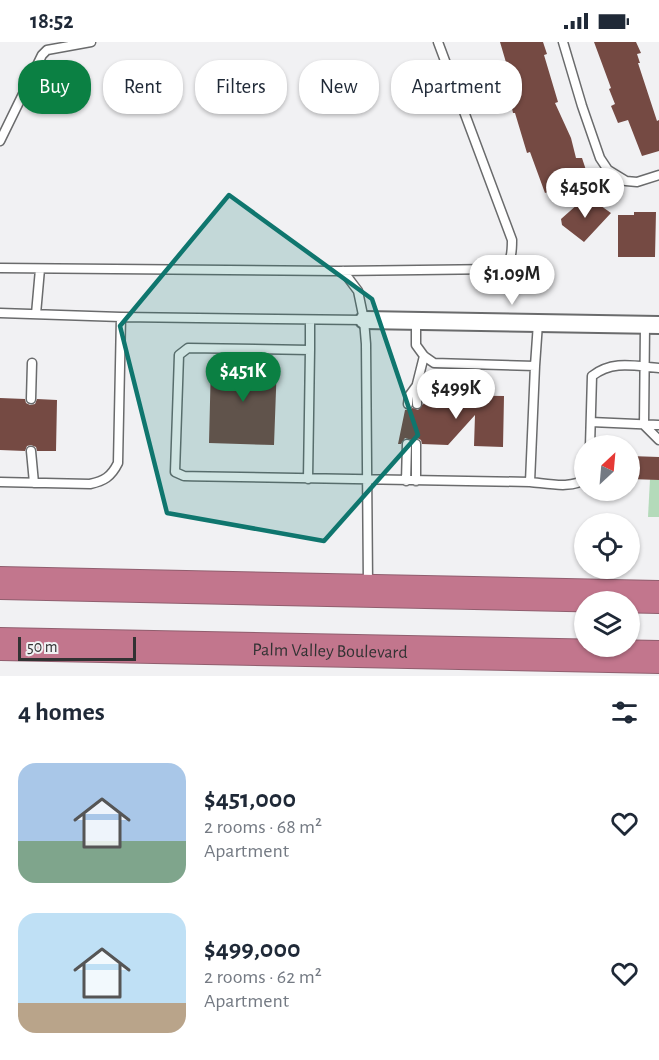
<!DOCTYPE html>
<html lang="en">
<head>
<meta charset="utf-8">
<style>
	body { margin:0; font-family:"Alegreya Sans",sans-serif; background:#f2f2f3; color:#1f2937; height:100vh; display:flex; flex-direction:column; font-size:22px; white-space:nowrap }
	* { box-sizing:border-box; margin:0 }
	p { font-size:20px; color:#747a83 }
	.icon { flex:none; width:33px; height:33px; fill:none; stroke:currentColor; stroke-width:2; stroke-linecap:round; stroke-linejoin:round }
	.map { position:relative; height:634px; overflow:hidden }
	.side { display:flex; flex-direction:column; background:#fff; flex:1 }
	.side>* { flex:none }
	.banner { position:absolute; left:18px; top:18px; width:624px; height:54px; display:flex; gap:12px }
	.needle { width:39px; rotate:26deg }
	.buttons { position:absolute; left:574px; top:393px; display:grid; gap:12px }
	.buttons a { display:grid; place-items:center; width:66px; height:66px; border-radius:50%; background:#fff; box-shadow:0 2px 4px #0004; font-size:30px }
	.scale { position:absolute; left:18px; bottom:15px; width:118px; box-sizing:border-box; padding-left:6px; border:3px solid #323233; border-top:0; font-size:16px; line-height:21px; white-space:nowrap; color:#323233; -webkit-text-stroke:4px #f1f1f3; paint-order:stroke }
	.price { position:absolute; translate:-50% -51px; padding:0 14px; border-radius:21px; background:#fff; color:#222; font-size:20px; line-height:39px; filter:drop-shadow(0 2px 3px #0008) }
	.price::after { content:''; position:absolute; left:50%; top:36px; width:18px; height:14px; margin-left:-9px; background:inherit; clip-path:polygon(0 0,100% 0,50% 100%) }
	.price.on { background:#0b8043; color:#fff }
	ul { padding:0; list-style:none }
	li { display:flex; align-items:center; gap:18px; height:150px; padding:0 18px }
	li span { display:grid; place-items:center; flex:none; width:168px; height:120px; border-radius:18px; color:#555 }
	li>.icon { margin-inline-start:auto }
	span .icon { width:72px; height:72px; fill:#fffc; stroke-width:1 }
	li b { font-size:26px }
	h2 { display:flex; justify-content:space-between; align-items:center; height:72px; padding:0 18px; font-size:26px }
	.chip { padding:0 21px; border-radius:24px; background:#fff; box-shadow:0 2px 4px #0004; font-size:21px; line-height:54px }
	.chip.on { background:#0b8043; color:#fff }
	.status { display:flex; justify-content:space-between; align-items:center; height:42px; padding:0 30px; background:#fff; direction:ltr }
	.status svg { height:16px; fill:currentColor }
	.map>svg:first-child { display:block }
	.green { fill:#b4daba }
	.building { fill:#754a43 }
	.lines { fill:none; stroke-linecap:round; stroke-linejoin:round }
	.lane-casing { stroke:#6a6b6c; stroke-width:11 }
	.street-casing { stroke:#6a6b6c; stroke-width:20 }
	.highway-casing { stroke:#905e6e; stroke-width:34 }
	.lane { stroke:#fff; stroke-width:8 }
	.street { stroke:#fff; stroke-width:16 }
	.highway { stroke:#c2768d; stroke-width:32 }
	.marked { fill:#0f766e; fill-opacity:0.2; stroke:#0f766e; stroke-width:4.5; stroke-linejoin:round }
	.labels { text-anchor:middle; stroke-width:6; stroke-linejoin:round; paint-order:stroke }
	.street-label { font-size:18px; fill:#323233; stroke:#f1f1f3 }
</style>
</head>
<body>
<div class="status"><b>18:52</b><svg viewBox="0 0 49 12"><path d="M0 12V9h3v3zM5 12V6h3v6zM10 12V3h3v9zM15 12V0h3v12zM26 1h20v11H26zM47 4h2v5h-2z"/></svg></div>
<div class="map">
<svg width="659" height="634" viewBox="0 0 659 634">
	<rect width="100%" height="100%" fill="#f1f1f3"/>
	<path class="green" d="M650,437L659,438V475H648Z"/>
	<path class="building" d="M500,0H543L547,12L544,13L558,60L555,61L571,96L576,116H582L588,134L545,151L530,110L527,111L515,71H513L505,35L510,34Z
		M594,0H636L641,11L637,12L640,21H638L657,79L659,78V109L642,114L628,78L618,81L611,64L615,62L609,47L611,46Z
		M587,154L611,171L584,200L562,183L561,177Z
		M634,170H656L655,215H618V173H634Z
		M211,319L277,321L274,403L209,401Z
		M431,353L504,354L503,405L474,404L475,373L448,403L422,402L421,398L417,396L411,398L405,396L401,402H398L405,368L413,366L418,368L423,362L431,363Z
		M0,356L25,357L26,361L30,363L35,362L37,357L57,358L56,409H37L36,405L31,403L27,404L25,409L0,408Z
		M630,414L659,415V438L630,437Z"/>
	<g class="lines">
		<defs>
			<path id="lane" d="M563,0L582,64L600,116L608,128L626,139L637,140L659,133
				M0,99L42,13L47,8L91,0
				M0,226L338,229L500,227C512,221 512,210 512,198L438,0
				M343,229L358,249L364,278
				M0,271L121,275L364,278L366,302L368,542
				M36,272L40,227
				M416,280V303L424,314L434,321L535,324L538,281
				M645,283L644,383L659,398
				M310,308V278
				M31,357L32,321
				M408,362L409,354L417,343
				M417,362V342L424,314
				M591,380L659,383
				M590,404L592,334C613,318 634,324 659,326
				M31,409L34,441
				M308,437L310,308L188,306L179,313L175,430L184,434C299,437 414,439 530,440L535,324
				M406,439L407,402
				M416,439V402
				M0,440L90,442C104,439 111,435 118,421L121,275
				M530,440C545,441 574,448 585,436"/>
			<path id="street" d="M364,278L659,283"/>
			<g id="highway">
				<path d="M0,541L659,555"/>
				<path id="s1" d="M0,602L659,615"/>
			</g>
		</defs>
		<use href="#lane" class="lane-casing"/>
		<use href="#street" class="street-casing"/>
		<use href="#highway" class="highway-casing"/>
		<use href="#lane" class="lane"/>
		<use href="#street" class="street"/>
		<use href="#highway" class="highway"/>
	</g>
	<path class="marked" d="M229,153L372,257L418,393L324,499L167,471L120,284Z"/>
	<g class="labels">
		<g class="street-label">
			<text dy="6" stroke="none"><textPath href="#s1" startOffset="330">Palm Valley Boulevard</textPath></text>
		</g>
	</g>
</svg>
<div class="buttons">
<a><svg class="needle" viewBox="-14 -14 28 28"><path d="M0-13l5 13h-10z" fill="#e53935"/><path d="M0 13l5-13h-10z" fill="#747a83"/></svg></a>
<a><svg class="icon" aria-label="locate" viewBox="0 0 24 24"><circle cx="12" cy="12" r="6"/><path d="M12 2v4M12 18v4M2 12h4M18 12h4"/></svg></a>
<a><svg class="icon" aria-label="layers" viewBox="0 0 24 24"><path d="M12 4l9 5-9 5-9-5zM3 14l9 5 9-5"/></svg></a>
</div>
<div class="scale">50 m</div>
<b class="price" style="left:585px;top:177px">$450K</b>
<b class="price" style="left:512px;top:264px">$1.09M</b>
<b class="price on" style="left:243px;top:361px">$451K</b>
<b class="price" style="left:456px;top:378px">$499K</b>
<div class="banner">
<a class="chip on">Buy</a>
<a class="chip">Rent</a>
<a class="chip">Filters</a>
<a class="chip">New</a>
<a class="chip">Apartment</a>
</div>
</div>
<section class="side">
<h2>4 homes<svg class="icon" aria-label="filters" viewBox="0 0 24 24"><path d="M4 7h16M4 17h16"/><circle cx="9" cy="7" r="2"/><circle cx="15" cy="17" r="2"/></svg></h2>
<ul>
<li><span style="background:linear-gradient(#a9c7e8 65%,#7fa58c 0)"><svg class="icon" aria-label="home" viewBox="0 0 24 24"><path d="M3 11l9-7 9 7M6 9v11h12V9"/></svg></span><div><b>$451,000</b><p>2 rooms · 68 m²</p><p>Apartment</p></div><svg class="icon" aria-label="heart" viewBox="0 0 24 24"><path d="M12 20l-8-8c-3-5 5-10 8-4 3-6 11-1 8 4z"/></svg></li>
<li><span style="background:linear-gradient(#bfe0f5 75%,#b9a48a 0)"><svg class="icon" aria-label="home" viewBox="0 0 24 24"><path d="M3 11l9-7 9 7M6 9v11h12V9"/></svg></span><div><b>$499,000</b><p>2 rooms · 62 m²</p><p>Apartment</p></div><svg class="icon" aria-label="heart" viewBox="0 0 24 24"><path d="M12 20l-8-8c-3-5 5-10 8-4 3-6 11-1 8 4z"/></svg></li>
</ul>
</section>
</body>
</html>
